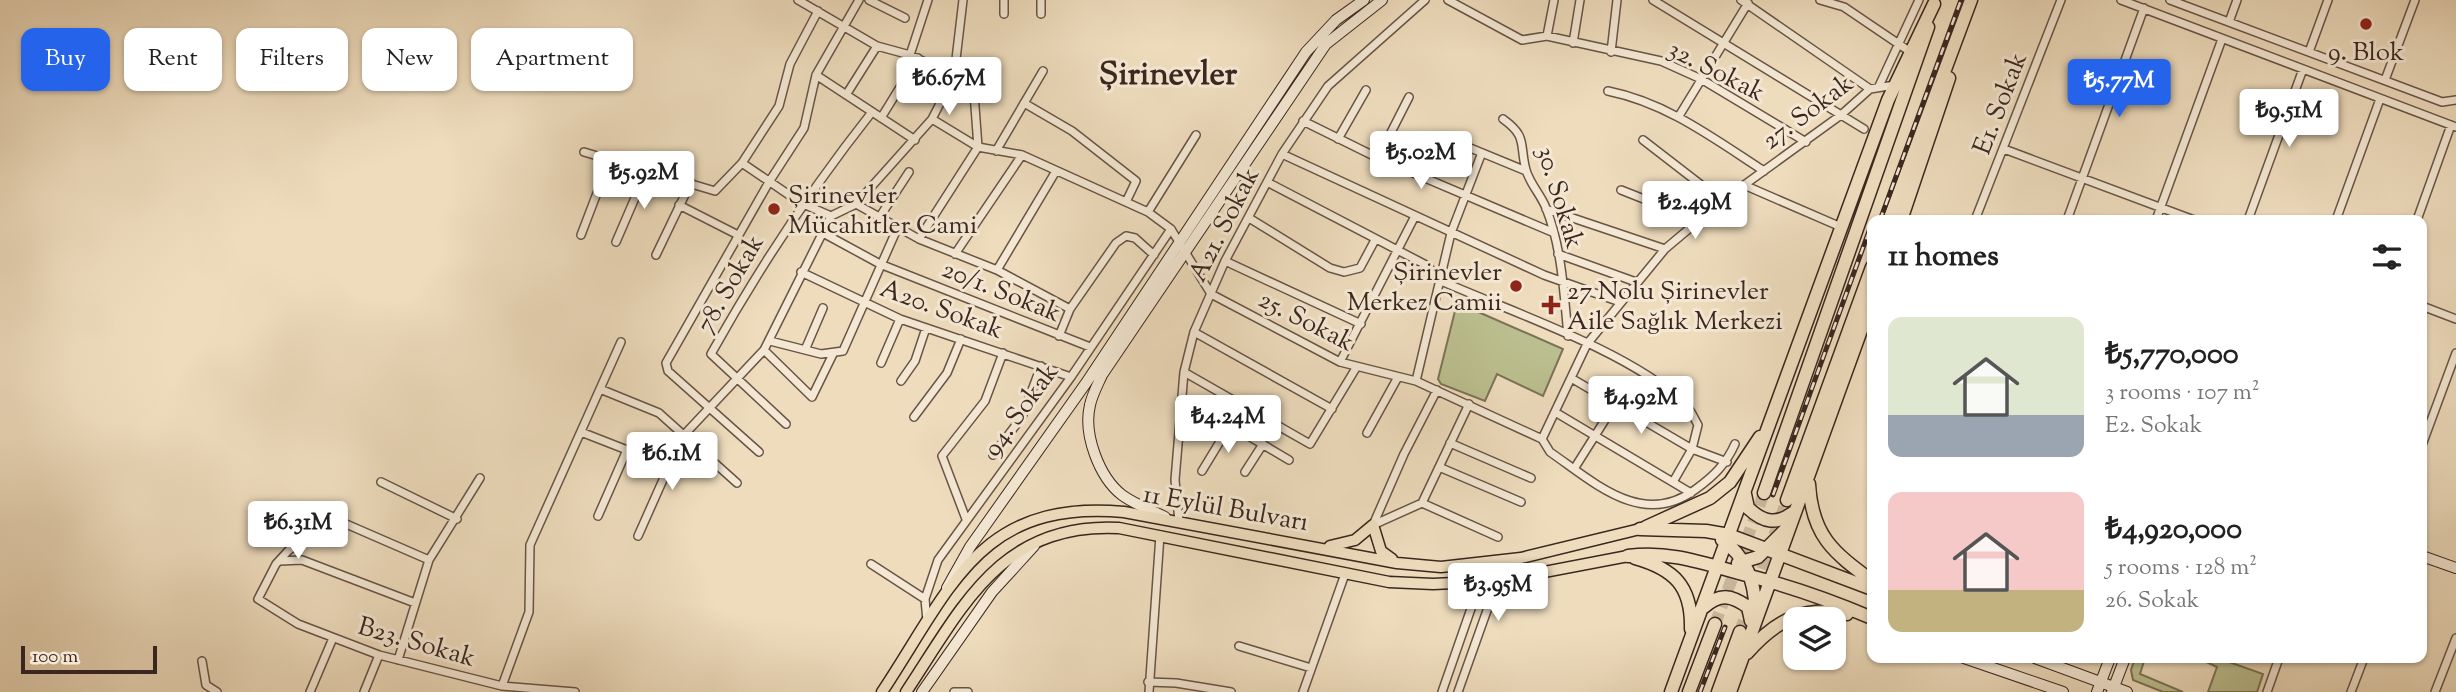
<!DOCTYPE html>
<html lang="en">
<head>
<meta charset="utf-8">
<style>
	body { margin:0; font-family:"Sorts Mill Goudy",serif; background:#f6f6f6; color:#222; height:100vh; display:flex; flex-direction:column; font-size:26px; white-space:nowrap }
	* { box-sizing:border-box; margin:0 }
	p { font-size:23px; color:#767676 }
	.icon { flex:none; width:38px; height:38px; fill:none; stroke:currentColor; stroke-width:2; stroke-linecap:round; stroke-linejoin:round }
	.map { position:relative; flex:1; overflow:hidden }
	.side { position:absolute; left:1867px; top:215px; width:560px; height:448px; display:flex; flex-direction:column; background:#fff; border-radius:14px; box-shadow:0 2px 5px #0004 }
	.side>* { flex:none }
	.hud { position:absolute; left:21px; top:28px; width:665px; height:63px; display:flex; gap:14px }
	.controls { position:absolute; left:1783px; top:607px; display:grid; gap:14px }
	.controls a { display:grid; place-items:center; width:63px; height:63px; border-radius:14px; background:#fff; box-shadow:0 2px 5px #0004; font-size:35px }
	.scale { position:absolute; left:21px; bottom:18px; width:136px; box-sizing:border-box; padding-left:7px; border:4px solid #3b271f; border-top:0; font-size:19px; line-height:24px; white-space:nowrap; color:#3b271f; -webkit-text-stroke:5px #f4e8d4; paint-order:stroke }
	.price { position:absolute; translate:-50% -60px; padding:0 16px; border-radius:7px; background:#fff; color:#222; font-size:23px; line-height:46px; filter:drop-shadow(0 2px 4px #0008) }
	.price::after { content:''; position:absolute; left:50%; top:42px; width:21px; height:16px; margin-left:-10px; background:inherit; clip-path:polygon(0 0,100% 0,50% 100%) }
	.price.selected { background:#2563eb; color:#fff }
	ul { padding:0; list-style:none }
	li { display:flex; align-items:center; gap:21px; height:175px; padding:0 21px }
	li span { display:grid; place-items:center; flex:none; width:196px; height:140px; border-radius:14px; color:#555 }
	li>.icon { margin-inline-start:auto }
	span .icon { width:84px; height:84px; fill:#fffc; stroke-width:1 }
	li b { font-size:30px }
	h2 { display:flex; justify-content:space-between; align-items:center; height:84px; padding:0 21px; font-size:30px }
	.tag { padding:0 24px; border-radius:14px; background:#fff; box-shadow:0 2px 5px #0004; font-size:24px; line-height:63px }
	.tag.selected { background:#2563eb; color:#fff }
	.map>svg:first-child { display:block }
	.green { fill:#bbbf8f; stroke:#7b7357; stroke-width:2 }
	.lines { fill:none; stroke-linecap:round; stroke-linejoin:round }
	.highway-tunnel { stroke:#cab89d; stroke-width:12; stroke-dasharray:12 6; stroke-linecap:butt }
	.street-casing { stroke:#685446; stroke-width:10 }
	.secondary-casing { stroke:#3b271f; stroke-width:12 }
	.primary-casing { stroke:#3b271f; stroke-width:13 }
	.highway-casing { stroke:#3b271f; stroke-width:15 }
	.street { stroke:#f4e8d4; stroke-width:7 }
	.secondary { stroke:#f4e8d4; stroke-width:10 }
	.primary { stroke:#eedcbd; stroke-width:10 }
	.highway { stroke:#eedcbd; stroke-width:12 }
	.rail-casing { stroke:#3b271f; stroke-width:5 }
	.rail { stroke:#f4e8d4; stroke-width:2.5; stroke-dasharray:8; stroke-linecap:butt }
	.poi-dot { fill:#8f2418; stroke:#f4e8d4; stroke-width:2.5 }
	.labels { text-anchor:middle; stroke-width:6; stroke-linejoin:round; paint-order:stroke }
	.poi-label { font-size:26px; fill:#3b271f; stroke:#f4e8d4; text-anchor:start }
	.street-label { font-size:26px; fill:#3b271f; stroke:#f4e8d4 }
	.district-label { font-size:33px; font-weight:bold; fill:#3b271f; stroke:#f4e8d4 }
</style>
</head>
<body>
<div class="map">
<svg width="2456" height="692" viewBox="0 0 2456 692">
	<rect width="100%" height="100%" fill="#eedcbd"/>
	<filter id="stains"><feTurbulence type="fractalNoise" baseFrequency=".00286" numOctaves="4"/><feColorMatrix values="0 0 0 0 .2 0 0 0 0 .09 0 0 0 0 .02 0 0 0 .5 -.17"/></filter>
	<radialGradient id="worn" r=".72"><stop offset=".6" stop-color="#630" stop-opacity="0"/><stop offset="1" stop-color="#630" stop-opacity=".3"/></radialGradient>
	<path class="green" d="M1460,304L1563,349L1543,396L1497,374L1485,401L1441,384L1438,379L1456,307Z
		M2135,658H2145L2140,674L2183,692H2163L2133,680L2131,670Z
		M2198,658H2218L2263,674L2257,692H2208L2217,667Z"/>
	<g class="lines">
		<path class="highway-tunnel" d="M1756,586L1787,500
			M1715,624L1764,493
			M1740,632L1750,603"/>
		<defs>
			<path id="street" d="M798,0L877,46L910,55L954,76L974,93L978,147
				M869,0L905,18
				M1004,0V14
				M1041,0V14
				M1448,0L1522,40L1547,36L1661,61L1701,79L1806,142
				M1653,0L1864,129
				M1741,0L1870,89
				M1820,0L1844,7L1909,51
				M2121,0L2456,127
				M2170,0L2442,102L2456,100
				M2229,22L2237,0
				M1547,36L1554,0
				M1573,43L1580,0
				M1611,52L1617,0
				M2309,52L2328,0
				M910,55L928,0
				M816,75L915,140
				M2385,80L2415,0
				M1879,86L1919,0
				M1608,91C1667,103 1713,138 1764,171
				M846,95L877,46
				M1024,103L1072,131L1136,181L1126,202
				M1679,116L1748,3
				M881,118L918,58
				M932,119L978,147L1022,155L1148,212L1171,229L1211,294L1340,362L1416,381L1542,439L1550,452C1595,483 1643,529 1696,489C1714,476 1726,464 1735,444
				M1503,119C1528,137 1519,144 1526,170C1530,184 1541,195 1546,208C1562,248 1564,294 1568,336
				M1303,121L1378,158L1552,232
				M1338,139L1366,90
				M1643,140L1722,201
				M1463,145L1526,171
				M2004,149L2194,220
				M996,151L1043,71
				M584,152L715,191L742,163L801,203L831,216
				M1282,154L1544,275L1620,302
				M1378,158L1409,97
				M742,163L779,106L790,64L818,11
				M1267,182L1428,266L1439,280C1511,312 1627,350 1684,403C1690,408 1694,418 1698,425L1692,449L1673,482
				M1744,185L1841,227
				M1621,190L1654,203L1691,226
				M856,204L919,239L997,270L1070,309
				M679,205L738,235
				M1546,209L1665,249
				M1148,212L1196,135
				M831,216L856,204L932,119L954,76L963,0
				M879,218L909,172
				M1249,218L1330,268L1344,272L1360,268L1375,240
				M1975,220L2061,0
				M2067,220L2144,8
				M2156,220L2222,39
				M2248,220L2303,69
				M2336,220L2380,99
				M2417,220L2451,125
				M823,233L880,264L1090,347
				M581,235L610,159
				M919,239L978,147
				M616,242L647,170
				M955,254L1022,155
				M1558,254L1636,282
				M656,255L691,182
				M1225,261L1361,324
				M997,270L1056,171
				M801,272L900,319L1071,377
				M2422,306L2456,319
				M1194,332L1332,409
				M1059,336L1070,309L1116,243L1126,236L1135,238L1154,255
				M770,341L821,354L843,351L897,229
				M764,350L812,397L833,354
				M805,350L823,308
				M1340,362L1415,216
				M881,363L900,319
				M1184,372L1310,444L1356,368
				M1571,378L1692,449L1727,462
				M901,381L915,361L926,328
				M1416,381L1451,233L1481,155
				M600,389L659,413L737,483
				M1180,401L1230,425L1289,460
				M1555,412L1691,493
				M914,417L947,373L961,339
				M786,424L711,354C759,268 811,189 872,112
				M581,432L668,466
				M1367,433L1398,377
				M1542,439L1587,344L1665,249L1722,201L1841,115L1870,89L1895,85
				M1450,443L1531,478
				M2422,445L2456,353
				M759,452L668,371L666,363L769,182L804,128L816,75L859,0
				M993,455L1022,417L1041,366
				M1439,467L1521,502
				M1574,469L1615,404
				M1202,471L1230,425
				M1245,472L1263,444
				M381,482L457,519
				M1422,503L1498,537
				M598,516L627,450
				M966,519L942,456L985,401L1003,353
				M1179,521L1175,480L1184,372L1194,332L1225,261L1282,154L1328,86L1425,0
				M1373,525L1422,503L1469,404
				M1373,525L1404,454L1437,390
				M638,536L682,437L764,350L831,216
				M429,560L330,517L288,551L276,564L258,599L298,624L379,655L502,686L575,692
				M280,561L302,560L415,603
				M871,564L925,599
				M927,621L925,599L938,560L1071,377L1171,229
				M1239,646L1311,668
				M398,660L429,560L480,478
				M202,661L206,685L217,692
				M1148,682L1176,683L1231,692
				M502,686L529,612L530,545L621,342
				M310,692L333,638
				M364,692L379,655
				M954,692H968
				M1149,692L1160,535
				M1303,692L1345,574
				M1442,692L1474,600L1478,596L1484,595L1490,602L1458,692
				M2267,692L2279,658
				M2351,692L2364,658
				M2435,692L2456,638"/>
			<path id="secondary" d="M1165,517C1151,510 1134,504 1122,495C1099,477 1083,434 1090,405C1092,395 1098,384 1102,375L1326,44L1382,0
				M2422,556L2456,568
				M947,588L970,547L1086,383L1306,52L1336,20L1364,0
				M1964,658L2063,692
				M2035,658L2127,692
				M922,692L992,592L1034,546
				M2097,692L2110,658
				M2112,692L2125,658"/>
			<path id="primary" d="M1373,525L1381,551L1392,559
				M1330,546L1355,540L1373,525
				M882,692C951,588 979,499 1124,512L1397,563L1441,567L1521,558L1640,529
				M906,692C963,606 1001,522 1119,528L1389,582L1433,584L1497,581L1628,556"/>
			<path id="highway" d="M1889,220L1971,0
				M1901,220L1949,78
				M1809,484C1812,536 1833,552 1872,581
				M1764,493L1928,27
				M1745,494L1748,508C1764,523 1777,525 1794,512
				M1787,500L1872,267
				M1646,527L1710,498L1730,482L1760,437
				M1640,529L1706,531L1729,535L1872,589
				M1722,540C1745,555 1756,583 1755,611
				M1628,556C1672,550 1708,565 1750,576C1792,587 1832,601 1872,618
				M1635,558C1674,569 1692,586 1691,629
				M1738,563L1758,557L1787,528
				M1704,607C1720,593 1731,595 1748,607L1751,621
				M1747,653C1775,621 1804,605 1847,614
				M1671,692L1888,100L1934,4
				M1689,692L1715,624
				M1718,692L1740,632
				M1730,692L1872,300"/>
		</defs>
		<use href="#street" class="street-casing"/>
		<use href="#secondary" class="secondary-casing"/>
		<use href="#primary" class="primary-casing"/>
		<use href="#highway" class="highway-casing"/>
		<use href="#street" class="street"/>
		<use href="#secondary" class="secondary"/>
		<use href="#primary" class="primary"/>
		<use href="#highway" class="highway"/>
		<defs>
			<path id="rail" d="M1880,220L1961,0
				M1773,495L1872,223
				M1700,692L1725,627"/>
		</defs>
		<use href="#rail" class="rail-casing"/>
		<use href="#rail" class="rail"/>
	</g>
	<g class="poi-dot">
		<circle cx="2366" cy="24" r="7"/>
		<circle cx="774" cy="209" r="7"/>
		<circle cx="1516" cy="286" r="7"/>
		<path d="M1547.5 294.5h7v7h7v7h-7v7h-7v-7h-7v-7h7z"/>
	</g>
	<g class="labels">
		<g class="poi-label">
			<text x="2366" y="60" text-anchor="middle">9. Blok</text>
			<text x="788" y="203">Şirinevler<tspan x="788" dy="30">Mücahitler Cami</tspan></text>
			<text x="1502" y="280" text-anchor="end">Şirinevler<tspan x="1502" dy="30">Merkez Camii</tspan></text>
			<text x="1567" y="299">27 Nolu Şirinevler<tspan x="1567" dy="30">Aile Sağlık Merkezi</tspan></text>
		</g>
		<g class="street-label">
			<text transform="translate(1717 70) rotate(27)" y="9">32. Sokak</text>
			<text transform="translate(1999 103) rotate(-69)" y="9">E1. Sokak</text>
			<text transform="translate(1807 111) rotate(-37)" y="9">27. Sokak</text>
			<text transform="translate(1561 197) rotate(73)" y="9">30. Sokak</text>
			<text transform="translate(1223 224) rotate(-63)" y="9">A21. Sokak</text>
			<text transform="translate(729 283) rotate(-60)" y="9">78. Sokak</text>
			<text transform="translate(1002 290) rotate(22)" y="9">20/1. Sokak</text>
			<text transform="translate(942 308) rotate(20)" y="9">A20. Sokak</text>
			<text transform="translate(1307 320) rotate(27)" y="9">25. Sokak</text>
			<text transform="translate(1020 409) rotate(-54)" y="9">94. Sokak</text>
			<text transform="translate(1226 507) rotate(10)" y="9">11 Eylül Bulvarı</text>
			<text transform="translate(417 641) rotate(16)" y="9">B23. Sokak</text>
		</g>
		<g class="district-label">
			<text x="1168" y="84">Şirinevler</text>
		</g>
	</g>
	<rect width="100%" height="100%" filter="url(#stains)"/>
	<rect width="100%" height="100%" fill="url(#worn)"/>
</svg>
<div class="controls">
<a><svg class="icon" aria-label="layers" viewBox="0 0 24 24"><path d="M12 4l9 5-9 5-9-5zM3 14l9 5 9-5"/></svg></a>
</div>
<div class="scale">100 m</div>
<b class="price" style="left:949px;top:117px">₺6.67M</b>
<b class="price selected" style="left:2119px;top:119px">₺5.77M</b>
<b class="price" style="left:2289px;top:149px">₺9.51M</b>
<b class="price" style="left:1421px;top:191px">₺5.02M</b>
<b class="price" style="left:644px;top:211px">₺5.92M</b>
<b class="price" style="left:1695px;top:241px">₺2.49M</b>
<b class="price" style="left:1641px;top:436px">₺4.92M</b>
<b class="price" style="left:1228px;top:455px">₺4.24M</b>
<b class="price" style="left:672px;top:492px">₺6.1M</b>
<b class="price" style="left:298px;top:561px">₺6.31M</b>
<b class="price" style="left:1498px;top:623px">₺3.95M</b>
<div class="hud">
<a class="tag selected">Buy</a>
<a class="tag">Rent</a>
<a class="tag">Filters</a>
<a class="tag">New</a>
<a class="tag">Apartment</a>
</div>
<section class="side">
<h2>11 homes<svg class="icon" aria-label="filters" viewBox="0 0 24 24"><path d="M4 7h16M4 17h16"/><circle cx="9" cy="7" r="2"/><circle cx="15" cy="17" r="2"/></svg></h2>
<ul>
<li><span style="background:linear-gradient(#dfe7d0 70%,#9aa5b1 0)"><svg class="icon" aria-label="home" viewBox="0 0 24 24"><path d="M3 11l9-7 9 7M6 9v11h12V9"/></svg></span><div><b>₺5,770,000</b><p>3 rooms · 107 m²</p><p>E2. Sokak</p></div></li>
<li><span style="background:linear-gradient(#f6c9c9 70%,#c2b280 0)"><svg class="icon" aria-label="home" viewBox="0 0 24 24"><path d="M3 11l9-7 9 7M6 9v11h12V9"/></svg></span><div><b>₺4,920,000</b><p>5 rooms · 128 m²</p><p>26. Sokak</p></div></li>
</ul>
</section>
</div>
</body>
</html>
